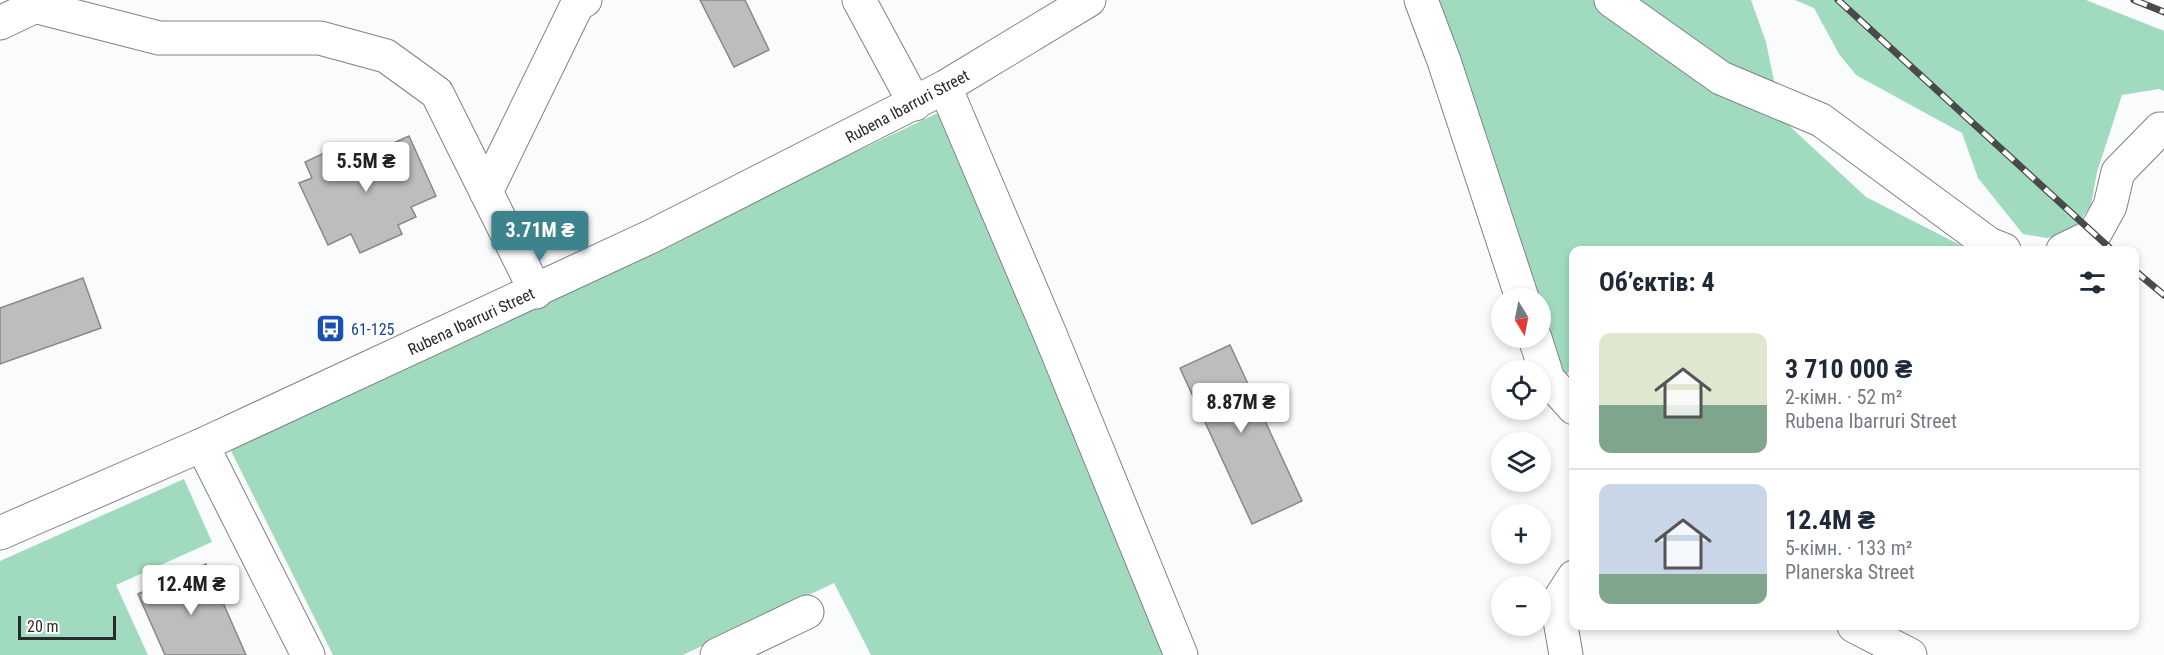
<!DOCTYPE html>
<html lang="uk">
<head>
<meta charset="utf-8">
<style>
	body { margin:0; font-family:"Roboto Condensed",sans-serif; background:#f2f2f3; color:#1f2937; height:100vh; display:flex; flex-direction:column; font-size:22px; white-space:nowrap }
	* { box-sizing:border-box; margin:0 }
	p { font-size:20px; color:#747a83 }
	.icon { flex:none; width:33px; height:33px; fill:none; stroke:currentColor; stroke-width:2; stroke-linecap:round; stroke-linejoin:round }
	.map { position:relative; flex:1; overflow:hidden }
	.panel { position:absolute; left:1569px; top:246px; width:570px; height:384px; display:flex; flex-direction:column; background:#fff; border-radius:12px; box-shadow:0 3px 9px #0003 }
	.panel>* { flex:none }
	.needle { width:39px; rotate:170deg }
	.tools { position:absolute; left:1491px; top:288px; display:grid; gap:12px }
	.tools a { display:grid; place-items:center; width:60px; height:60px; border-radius:50%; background:#fff; box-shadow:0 3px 9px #0003; font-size:30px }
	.scale { position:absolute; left:18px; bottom:15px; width:98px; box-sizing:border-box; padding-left:6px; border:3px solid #292a2a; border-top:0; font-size:16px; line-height:21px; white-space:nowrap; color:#292a2a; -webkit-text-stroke:4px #fff; paint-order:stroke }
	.price { position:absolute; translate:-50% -51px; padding:0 14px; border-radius:6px; background:#fff; color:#222; font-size:20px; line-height:39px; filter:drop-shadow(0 2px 3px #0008) }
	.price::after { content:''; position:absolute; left:50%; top:36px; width:18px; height:14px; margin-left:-9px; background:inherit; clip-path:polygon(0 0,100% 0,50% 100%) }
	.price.active { background:#3d838e; color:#fff }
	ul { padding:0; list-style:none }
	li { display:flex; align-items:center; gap:18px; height:150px; padding:0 30px }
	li+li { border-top:2px solid #e0e1e3 }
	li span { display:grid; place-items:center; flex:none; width:168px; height:120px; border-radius:12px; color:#555 }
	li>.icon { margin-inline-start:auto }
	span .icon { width:72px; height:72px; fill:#fffc; stroke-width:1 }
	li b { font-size:26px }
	h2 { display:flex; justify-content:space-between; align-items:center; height:72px; padding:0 30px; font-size:26px }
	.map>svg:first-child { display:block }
	.green { fill:#a0dbc0 }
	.building { fill:#bcbdbf; stroke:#87888a; stroke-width:1.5 }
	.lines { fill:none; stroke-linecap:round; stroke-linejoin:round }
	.minor-casing { stroke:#818284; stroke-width:35 }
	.major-casing { stroke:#818284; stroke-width:35 }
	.minor { stroke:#fff; stroke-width:33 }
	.major { stroke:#fff; stroke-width:33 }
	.rail-casing { stroke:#494a4a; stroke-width:7 }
	.rail { stroke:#fff; stroke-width:4.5; stroke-dasharray:14; stroke-linecap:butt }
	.labels { text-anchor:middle; stroke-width:4.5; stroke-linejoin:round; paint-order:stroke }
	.street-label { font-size:16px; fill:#292a2a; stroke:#fff }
	.transit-label { font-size:16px; fill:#164399; stroke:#fff; text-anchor:start }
</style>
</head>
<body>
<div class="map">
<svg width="2164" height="655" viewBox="0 0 2164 655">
	<rect width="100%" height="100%" fill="#f9fbfd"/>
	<path class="green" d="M1432,0H1751L1766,42L1782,119L1866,197L1970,250H1574L1573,367L1560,382L1541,316L1540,298H1535Z
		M1795,0H2086L2164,31V91L2159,89L2122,95L2097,172L2091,205L2071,234L2046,238L2023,234L1978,178L1962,133L1856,75L1839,54L1814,8Z
		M942,111L1166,655H871L834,583L683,655H333L230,449Z
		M184,479L212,542L116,585L148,655H0V561Z"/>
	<path class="building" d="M700,0H745L769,50L734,67Z
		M409,136L436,196L411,207L416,217L398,225L402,234L360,253L351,234L328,245L299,183L312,178L305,162L343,144L351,162Z
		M83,278L101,328L0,364V308Z
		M1230,345L1302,501L1252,524L1180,368Z
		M206,564L246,655H165L138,594Z"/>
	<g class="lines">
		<defs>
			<path id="minor" d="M859,0L915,104
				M1421,0L1444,61L1522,298
				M1611,0L1721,78L1821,120L1989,244L2004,250
				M34,6L159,38H320L386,56L437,93L536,292
				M0,23L48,0
				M945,87L1050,334L1181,655
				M486,192L577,5L585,0
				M2063,250L2094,235L2110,206L2118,172L2160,129H2164
				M1535,338L1548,379L1574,408
				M202,445L308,655
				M1854,626L1910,655
				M717,655L807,612
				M1566,655L1557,603L1574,577"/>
			<path id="major" d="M0,533L202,445L652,236L945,87L1089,0"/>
		</defs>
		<use href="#minor" class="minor-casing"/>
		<use href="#major" class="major-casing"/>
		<use href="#minor" class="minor"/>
		<use href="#major" class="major"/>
		<defs>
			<path id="rail" d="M1838,0L2112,250
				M2134,0L2164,12
				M2134,270L2164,295"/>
		</defs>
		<use href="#rail" class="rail-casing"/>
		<use href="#rail" class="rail"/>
	</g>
	<defs>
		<symbol id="bus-square" viewBox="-11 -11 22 22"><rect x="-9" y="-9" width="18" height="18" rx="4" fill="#1a4fb4" stroke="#fff"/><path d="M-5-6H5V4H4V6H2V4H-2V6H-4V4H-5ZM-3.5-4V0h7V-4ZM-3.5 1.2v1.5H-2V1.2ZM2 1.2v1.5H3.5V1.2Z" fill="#fff"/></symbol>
	</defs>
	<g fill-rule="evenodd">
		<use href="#bus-square" x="314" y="312" width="33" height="33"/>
	</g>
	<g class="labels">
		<g class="street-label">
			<text transform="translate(907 106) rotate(-28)" y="6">Rubena Ibarruri Street</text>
			<text transform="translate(471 321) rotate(-25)" y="6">Rubena Ibarruri Street</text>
		</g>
		<g class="transit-label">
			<text x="351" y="335">61-125</text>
		</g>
	</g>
</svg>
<div class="tools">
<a><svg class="needle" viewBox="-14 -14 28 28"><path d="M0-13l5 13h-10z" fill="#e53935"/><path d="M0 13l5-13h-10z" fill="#747a83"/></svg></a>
<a><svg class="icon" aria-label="locate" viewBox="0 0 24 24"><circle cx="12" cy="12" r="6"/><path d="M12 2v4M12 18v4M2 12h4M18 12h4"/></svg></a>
<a><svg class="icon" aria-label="layers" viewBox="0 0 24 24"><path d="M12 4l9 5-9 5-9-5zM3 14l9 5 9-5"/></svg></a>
<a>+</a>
<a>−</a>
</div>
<div class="scale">20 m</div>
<b class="price" style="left:366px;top:193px">5.5M ₴</b>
<b class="price active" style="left:540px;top:262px">3.71M ₴</b>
<b class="price" style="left:1241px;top:434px">8.87M ₴</b>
<b class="price" style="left:191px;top:616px">12.4M ₴</b>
<section class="panel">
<h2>Об’єктів: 4<svg class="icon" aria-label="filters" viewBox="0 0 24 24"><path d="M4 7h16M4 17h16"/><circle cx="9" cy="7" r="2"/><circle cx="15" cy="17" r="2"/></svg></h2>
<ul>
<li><span style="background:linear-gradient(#dfe7d0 60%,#7fa58c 0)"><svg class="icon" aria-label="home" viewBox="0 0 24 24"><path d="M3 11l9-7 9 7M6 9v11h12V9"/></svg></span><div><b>3 710 000 ₴</b><p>2-кімн. · 52 m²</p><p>Rubena Ibarruri Street</p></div></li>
<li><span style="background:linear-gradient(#c9d6e8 75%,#7fa58c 0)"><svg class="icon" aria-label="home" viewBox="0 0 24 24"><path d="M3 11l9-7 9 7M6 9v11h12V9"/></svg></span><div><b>12.4M ₴</b><p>5-кімн. · 133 m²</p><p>Planerska Street</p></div></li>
</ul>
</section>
</div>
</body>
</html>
